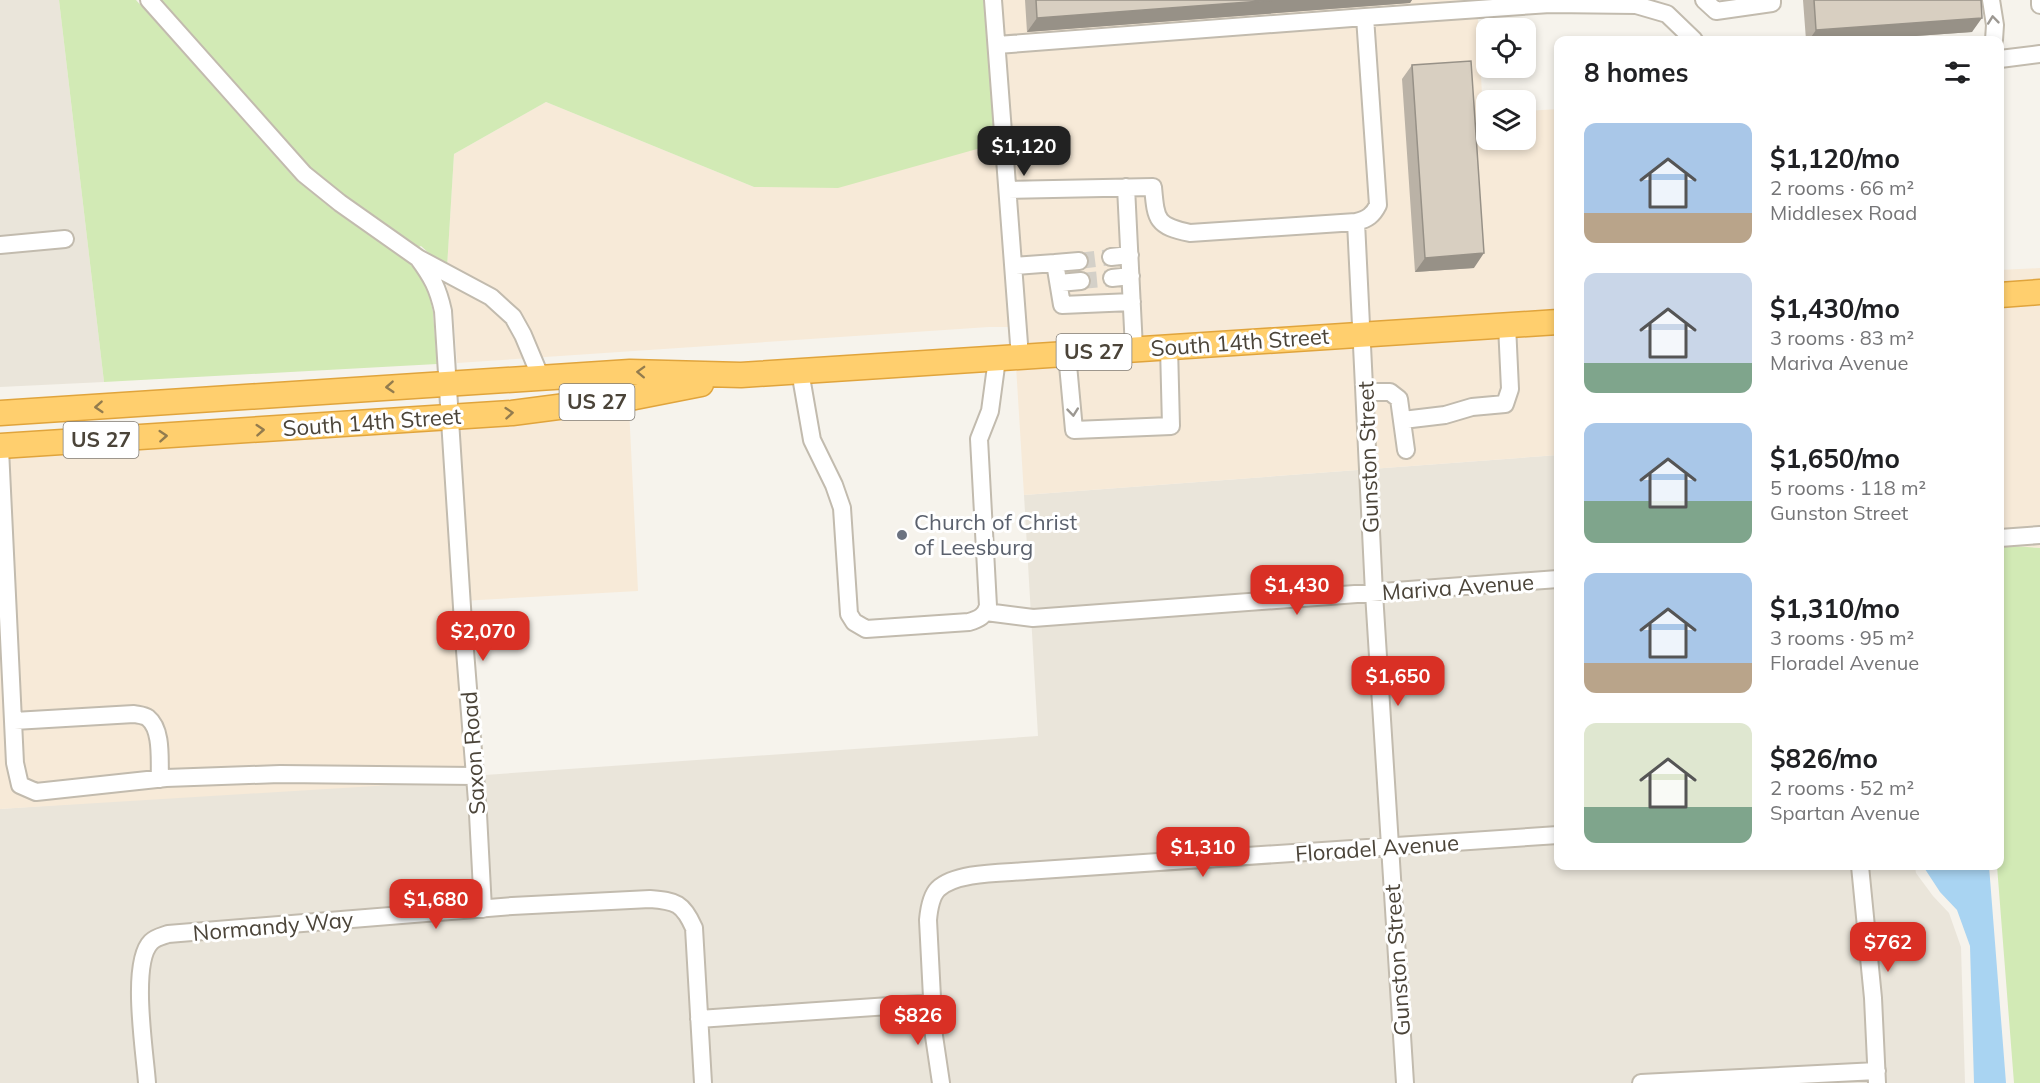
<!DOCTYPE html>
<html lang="en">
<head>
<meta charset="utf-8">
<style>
	body { margin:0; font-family:Mulish,sans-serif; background:#f6f6f6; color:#202124; height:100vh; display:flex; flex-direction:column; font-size:22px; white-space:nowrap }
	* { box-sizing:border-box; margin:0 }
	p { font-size:20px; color:#757577 }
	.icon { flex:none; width:33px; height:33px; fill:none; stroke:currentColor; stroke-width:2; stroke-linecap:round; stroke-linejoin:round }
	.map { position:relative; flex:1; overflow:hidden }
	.panel { position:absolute; left:1554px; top:36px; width:450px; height:834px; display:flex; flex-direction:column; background:#fff; border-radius:12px; box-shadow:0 3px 9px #0003 }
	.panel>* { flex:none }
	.controls { position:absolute; left:1476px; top:18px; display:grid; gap:12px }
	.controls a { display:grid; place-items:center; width:60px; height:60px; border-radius:12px; background:#fff; box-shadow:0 3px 9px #0003; font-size:30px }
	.price { position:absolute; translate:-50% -51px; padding:0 14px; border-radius:12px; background:#d93025; color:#fff; font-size:20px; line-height:39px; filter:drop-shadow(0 2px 3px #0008) }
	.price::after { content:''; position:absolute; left:50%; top:36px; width:18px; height:14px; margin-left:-9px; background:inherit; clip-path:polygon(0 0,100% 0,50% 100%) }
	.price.current { background:#222; color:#fff }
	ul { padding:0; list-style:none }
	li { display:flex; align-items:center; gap:18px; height:150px; padding:0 30px }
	li span { display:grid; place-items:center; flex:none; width:168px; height:120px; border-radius:12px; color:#555 }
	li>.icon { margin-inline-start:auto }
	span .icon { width:72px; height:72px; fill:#fffc; stroke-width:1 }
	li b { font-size:26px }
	h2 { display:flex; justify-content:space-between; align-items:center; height:72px; padding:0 30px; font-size:26px }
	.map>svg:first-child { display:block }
	.residential { fill:#eae5da }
	.commercial { fill:#f7ead8 }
	.green { fill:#d2eab5 }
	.water { fill:#a9d4f2 }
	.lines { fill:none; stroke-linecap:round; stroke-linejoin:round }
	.minor-tunnel { stroke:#d4d0c8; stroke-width:16; stroke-dasharray:16 8; stroke-linecap:butt }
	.minor-casing { stroke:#c2bbae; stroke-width:20 }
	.highway-casing { stroke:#e0a43c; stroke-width:27 }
	.minor { stroke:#fff; stroke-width:16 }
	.highway { stroke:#ffcf6e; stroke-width:24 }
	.wall { fill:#bab2a6 }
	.shaded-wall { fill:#979187 }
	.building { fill:#d8cfc1; stroke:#979187; stroke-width:1.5 }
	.oneway { stroke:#9c9892 }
	.oneway2 { stroke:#937c4e }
	.worship-dot { fill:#6b7280; stroke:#fff; stroke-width:2 }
	.labels { text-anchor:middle; stroke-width:6; stroke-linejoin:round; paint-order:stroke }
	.shield { fill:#fff; stroke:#817c74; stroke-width:1.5 }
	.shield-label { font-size:21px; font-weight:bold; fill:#4b4439 }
	.street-label { font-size:22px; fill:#4b4439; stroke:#fff }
	.worship-label { font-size:22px; fill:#5b616d; stroke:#fff; text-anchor:start }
</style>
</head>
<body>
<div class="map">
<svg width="2040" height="1083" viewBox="0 0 2040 1083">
	<rect width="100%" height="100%" fill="#f6f3ec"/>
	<path class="residential" d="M0,0H59L104,382L0,387Z
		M1558,455V866H1915L1916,873L1933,896L1949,913L1961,947L1965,1083H0V809L1038,736L1024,495Z"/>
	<path class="commercial" d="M994,0H1477L1483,114H1486V140H1526V111L1558,109V313L1015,349L1014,327H989L457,363L453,310L446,284L454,154L546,102L754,187Z
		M2040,268V283L2000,286V270Z
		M2040,301V548L2000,545V304Z
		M1558,330V455L1024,495L1016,366Z
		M629,408L638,591L461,601L472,780L0,809V455Z"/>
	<path class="green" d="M59,0H136L296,180L333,210L411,264L424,281L429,294L433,312L437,364L104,382Z
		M161,0H994L1002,142L838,188L754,187L546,102L454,154L446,284L432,256L421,246L419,247L346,196L311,168Z
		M2000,545L2040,548V1083H2014L1997,866H2000Z"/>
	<path class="water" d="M1923,866H1989L2006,1083H1974L1970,946L1957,910L1940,892Z"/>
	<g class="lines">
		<path class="minor-tunnel" d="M1079,261L1111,257
			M1081,281L1112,278"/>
		<defs>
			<path id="minor" d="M149,0L304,174L340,203L418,258L491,297L513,317L523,335L541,378
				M993,0L1020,357
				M1704,0L1716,11L1772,3V0
				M1991,0L1995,25L1994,40
				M2040,0V5
				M997,45L1365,17
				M2000,59L2040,54
				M1126,187L1134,349
				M1008,190L1153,187C1156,220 1156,226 1190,233L1356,222
				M0,245L65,239
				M1111,257L1130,255
				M418,258C432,277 438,288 443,311L464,638L478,814L483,909
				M1055,263L1079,261
				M1014,266L1055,263L1062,305L1132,302
				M1112,278L1131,276
				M1059,283L1081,281
				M1067,354L1074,430L1171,426L1169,347
				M800,371L812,440L834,485L842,508L849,614L854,622L866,629L969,622C979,619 985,616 988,606L979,439L990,411L997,359
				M1365,392H1390L1399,399L1406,450
				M1403,420L1445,415L1472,407L1505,404L1510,389L1507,325
				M0,449L15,763L20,785L36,792L166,778L280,774L475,776
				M2000,538L2040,535
				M986,612L1033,618L1558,579
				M14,721L134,714C139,715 144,715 148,718C163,730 159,762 160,779
				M1860,866L1873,998L1877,1083
				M699,1019L933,1003
				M147,1083C145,1053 130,963 151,942C156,937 163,936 168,934L512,906L650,899C676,901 683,903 694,928L703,1083
				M941,1083L934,1036L928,920C929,909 931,896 938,889C956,872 1002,873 1026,871L1558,835
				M1405,1083L1374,593L1356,222C1368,219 1373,215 1378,205L1365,17L1550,4L1636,5L1667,14L1694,40
				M1641,1083L1877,1071"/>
			<path id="highway" d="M2000,295L2040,292
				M0,413L630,372L741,375L1558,322
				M0,446L512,413L635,397L701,384"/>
		</defs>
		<use href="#minor" class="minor-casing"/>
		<use href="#highway" class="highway-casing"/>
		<use href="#minor" class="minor"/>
		<use href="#highway" class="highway"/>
	</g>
	<path class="wall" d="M1025,0H1412L1410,3L1027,32Z
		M1803,0H1981L1972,32L1860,40H1806Z
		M1412,65L1474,268L1415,272L1402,79Z"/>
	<path class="shaded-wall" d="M1275,0H1412L1410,3L1027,32L1037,18Z
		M1982,18L1972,32L1860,40H1809L1816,30Z
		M1484,253L1474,268L1415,272L1425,258Z"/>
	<path class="building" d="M1036,0H1275L1037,18Z
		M1814,0H1981L1982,18L1816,30Z
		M1471,61L1484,253L1425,258L1412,65Z"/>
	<defs><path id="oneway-chevron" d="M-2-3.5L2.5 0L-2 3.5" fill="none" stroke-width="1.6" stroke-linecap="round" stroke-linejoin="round" transform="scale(1.5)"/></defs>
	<g class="oneway">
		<use href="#oneway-chevron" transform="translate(1993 20) rotate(-96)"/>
		<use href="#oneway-chevron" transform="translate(1073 412) rotate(84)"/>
	</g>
	<g class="oneway2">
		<use href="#oneway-chevron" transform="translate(641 372) rotate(-178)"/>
		<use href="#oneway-chevron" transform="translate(390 387) rotate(176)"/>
		<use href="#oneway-chevron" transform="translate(99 407) rotate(176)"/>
		<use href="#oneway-chevron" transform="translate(509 413) rotate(-5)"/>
		<use href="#oneway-chevron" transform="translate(260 430) rotate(-4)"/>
		<use href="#oneway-chevron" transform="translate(163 436) rotate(-4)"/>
	</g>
	<circle class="worship-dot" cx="902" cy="535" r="6"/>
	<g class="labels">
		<g class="shield">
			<rect x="1056.5" y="334" width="75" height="36" rx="4.5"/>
			<rect x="559.5" y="384" width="75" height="36" rx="4.5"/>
			<rect x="63.5" y="422" width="75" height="36" rx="4.5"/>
		</g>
		<g class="shield-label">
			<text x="1094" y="359">US 27</text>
			<text x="597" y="409">US 27</text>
			<text x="101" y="447">US 27</text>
		</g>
		<g class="street-label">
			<text transform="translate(1240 342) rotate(-4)" y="8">South 14th Street</text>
			<text transform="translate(372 422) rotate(-4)" y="8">South 14th Street</text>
			<text transform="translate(1368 457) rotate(-92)" y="8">Gunston Street</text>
			<text transform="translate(1458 587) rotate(-4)" y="8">Mariva Avenue</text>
			<text transform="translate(473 753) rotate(-94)" y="8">Saxon Road</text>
			<text transform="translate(1377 848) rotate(-4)" y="8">Floradel Avenue</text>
			<text transform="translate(273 926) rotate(-5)" y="8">Normandy Way</text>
			<text transform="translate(1397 960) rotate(-94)" y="8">Gunston Street</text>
		</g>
		<g class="worship-label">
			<text x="914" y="530">Church of Christ<tspan x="914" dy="25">of Leesburg</tspan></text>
		</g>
	</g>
</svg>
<div class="controls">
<a><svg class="icon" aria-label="locate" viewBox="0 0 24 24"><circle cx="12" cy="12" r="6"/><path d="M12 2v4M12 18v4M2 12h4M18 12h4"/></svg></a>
<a><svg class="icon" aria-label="layers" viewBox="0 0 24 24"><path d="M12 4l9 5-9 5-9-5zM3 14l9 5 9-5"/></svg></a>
</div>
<b class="price current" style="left:1024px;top:177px">$1,120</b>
<b class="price" style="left:1297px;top:616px">$1,430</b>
<b class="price" style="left:483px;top:662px">$2,070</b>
<b class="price" style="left:1398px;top:707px">$1,650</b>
<b class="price" style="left:1203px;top:878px">$1,310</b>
<b class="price" style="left:436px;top:930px">$1,680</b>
<b class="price" style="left:1888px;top:973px">$762</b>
<b class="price" style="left:918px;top:1046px">$826</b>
<section class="panel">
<h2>8 homes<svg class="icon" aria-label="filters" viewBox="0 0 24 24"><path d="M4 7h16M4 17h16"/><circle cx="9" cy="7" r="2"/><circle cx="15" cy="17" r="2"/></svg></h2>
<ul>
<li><span style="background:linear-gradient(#a9c7e8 75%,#b9a48a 0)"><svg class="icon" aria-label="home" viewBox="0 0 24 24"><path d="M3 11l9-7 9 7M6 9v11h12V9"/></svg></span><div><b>$1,120/mo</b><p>2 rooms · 66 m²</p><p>Middlesex Road</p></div></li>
<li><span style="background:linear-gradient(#c9d6e8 75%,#7fa58c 0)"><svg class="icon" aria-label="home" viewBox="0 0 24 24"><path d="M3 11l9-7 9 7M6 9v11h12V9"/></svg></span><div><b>$1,430/mo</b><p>3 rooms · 83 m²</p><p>Mariva Avenue</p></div></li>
<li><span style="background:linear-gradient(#a9c7e8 65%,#7fa58c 0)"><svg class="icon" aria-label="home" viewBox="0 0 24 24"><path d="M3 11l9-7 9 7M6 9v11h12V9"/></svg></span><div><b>$1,650/mo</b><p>5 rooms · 118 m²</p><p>Gunston Street</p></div></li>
<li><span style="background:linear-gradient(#a9c7e8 75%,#b9a48a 0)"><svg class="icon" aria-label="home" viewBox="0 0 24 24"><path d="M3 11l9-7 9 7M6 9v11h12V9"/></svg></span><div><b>$1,310/mo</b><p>3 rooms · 95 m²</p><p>Floradel Avenue</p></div></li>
<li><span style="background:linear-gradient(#dfe7d0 70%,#7fa58c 0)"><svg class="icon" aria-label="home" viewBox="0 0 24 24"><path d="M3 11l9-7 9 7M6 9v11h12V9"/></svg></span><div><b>$826/mo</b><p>2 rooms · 52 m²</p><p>Spartan Avenue</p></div></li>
</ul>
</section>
</div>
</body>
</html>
